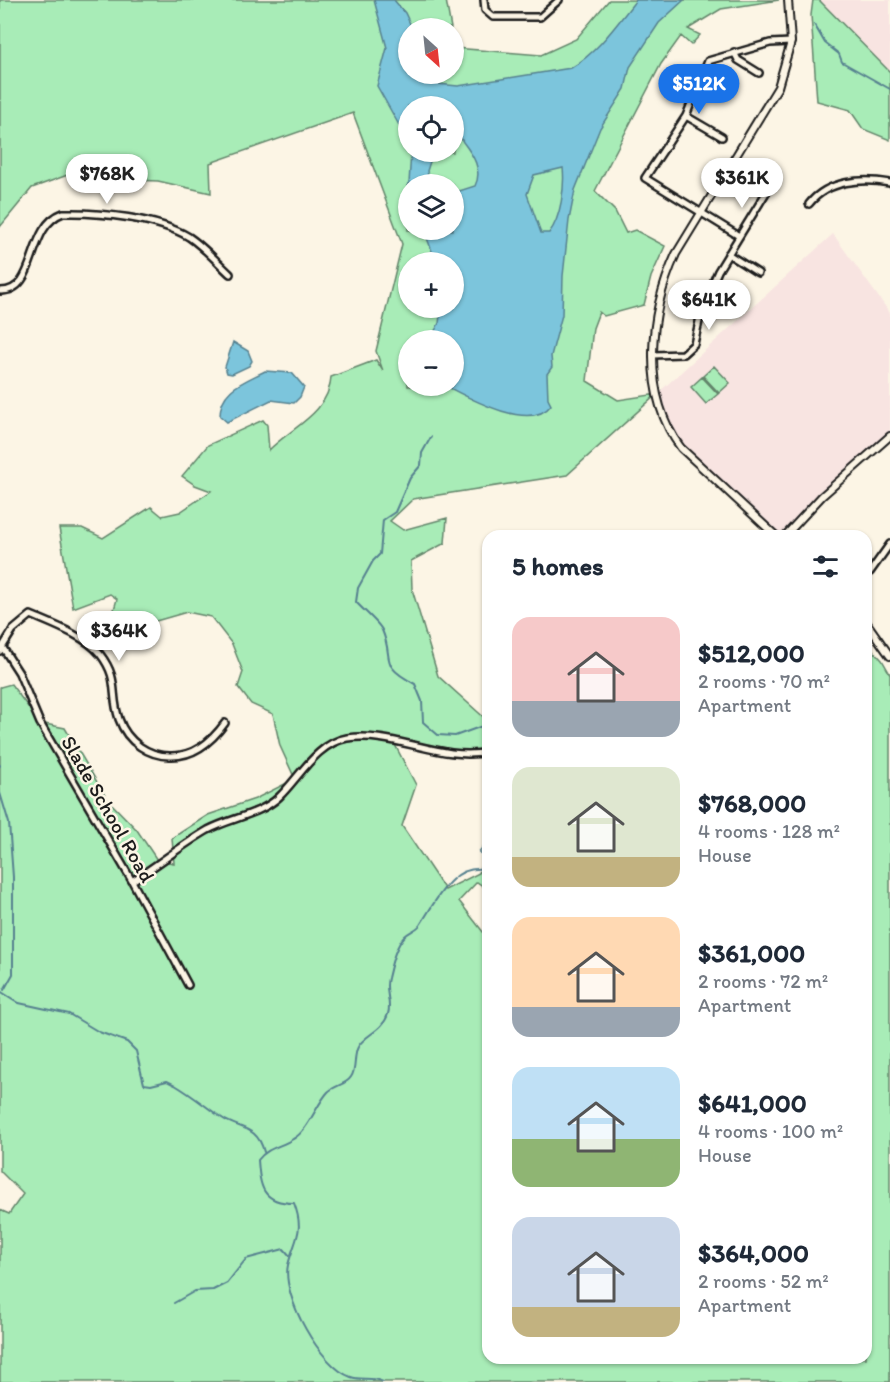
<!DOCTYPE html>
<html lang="en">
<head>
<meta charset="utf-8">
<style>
	body { margin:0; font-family:Itim,sans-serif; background:#f6f6f7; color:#1f2937; height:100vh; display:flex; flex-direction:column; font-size:22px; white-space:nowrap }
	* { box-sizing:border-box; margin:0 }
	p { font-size:20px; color:#747a83 }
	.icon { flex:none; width:33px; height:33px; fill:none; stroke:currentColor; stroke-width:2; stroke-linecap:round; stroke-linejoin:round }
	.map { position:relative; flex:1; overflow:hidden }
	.side { position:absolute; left:482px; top:530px; width:390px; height:834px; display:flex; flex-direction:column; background:#fff; border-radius:18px; box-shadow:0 2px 4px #0004 }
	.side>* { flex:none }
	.needle { width:39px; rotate:153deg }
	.controls { position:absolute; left:398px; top:18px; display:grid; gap:12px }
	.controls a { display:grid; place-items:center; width:66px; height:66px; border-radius:50%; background:#fff; box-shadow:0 2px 4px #0004; font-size:30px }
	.price { position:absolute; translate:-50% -51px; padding:0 14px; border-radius:21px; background:#fff; color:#222; font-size:20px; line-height:39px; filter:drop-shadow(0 2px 3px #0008) }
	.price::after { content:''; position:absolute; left:50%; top:36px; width:18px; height:14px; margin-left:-9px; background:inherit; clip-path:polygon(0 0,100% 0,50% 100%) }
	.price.current { background:#1a73e8; color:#fff }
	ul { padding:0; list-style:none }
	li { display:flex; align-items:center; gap:18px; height:150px; padding:0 30px }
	li span { display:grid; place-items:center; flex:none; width:168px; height:120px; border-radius:18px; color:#555 }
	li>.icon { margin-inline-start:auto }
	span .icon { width:72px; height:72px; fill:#fffc; stroke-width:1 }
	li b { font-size:26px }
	h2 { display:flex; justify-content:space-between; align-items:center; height:72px; padding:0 30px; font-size:26px }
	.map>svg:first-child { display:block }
	.built { fill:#f8e4e1 }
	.green { fill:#a8ecb7; stroke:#62846a; stroke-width:1.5; fill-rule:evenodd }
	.water { fill:#7cc5dc; stroke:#56818f; stroke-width:1.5; fill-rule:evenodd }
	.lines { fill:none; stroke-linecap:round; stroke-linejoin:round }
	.stream { stroke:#56818f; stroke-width:2 }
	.minor-casing { stroke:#1c1c1c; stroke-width:10 }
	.tertiary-casing { stroke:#1c1c1c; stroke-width:10 }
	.minor { stroke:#fcf5e5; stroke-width:5 }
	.tertiary { stroke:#fcf5e5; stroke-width:6 }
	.labels { text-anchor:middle; stroke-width:5; stroke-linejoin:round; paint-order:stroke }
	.street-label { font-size:21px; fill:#1c1c1c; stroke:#fcf5e5 }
</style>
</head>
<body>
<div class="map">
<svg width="890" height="1382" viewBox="0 0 890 1382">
	<rect width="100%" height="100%" fill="#fcf5e5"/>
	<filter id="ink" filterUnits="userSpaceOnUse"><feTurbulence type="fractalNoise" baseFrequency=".0167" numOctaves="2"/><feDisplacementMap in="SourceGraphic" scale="12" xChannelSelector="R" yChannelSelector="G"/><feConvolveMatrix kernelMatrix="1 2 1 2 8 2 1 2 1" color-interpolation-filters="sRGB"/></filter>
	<g filter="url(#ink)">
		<path class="built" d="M819,0H890V72Z
			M833,234L890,313V436L814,500L785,535H776L670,433L657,394Z"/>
		<path class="green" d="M0,0H446L451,28H408V74H453V43L454,48L541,55L576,39L609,0H779L721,9L688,29L700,35L691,45L681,36L661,64L595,191L615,211L626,233L635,230L665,246L651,277L644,305L604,316L599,312L593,328L587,381L618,400L657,394L567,475L413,499L390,521L403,530L447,518L445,543L411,561L412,589L438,676L488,721L487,742L480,754H463L393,741L416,785L402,826L445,890L479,873L487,845V889L477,882L459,901L487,937L488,1358H866V643L882,660L890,674V1382H0V1210L9,1214L23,1194L0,1171V687L11,684L40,723L65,728L107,799L137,830L157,860L174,863L172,838L208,815L255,799L295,779L280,746L273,714L251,704L238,687L243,672L232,644L211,617L187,612L149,623L109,627L117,599L110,594L73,608L59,528H82L103,538L151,507L162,516L180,512L211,491L195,485L182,476L208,445L263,420L267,425L269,450C292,427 329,413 331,377L376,360L383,371L376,351L402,244L353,113L210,163L211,193L158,181L112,179L73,173L32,188L0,227ZM408,106H453V152H408ZM408,184H453V230H408ZM408,262H453V308H408ZM408,340H453V386H408Z
			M813,0H819L890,72V140L863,129L850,110L817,101L811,15Z
			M714,366L730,383L719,393L703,376Z
			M702,377L718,394L706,404L691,387Z"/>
		<path class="water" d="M374,0H394L405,13L412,28H408V74H429L438,84L458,86L571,68C598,52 616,25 636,0H684L659,23L630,67L625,89L600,128L575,190L569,220L563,276L562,315L551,356L552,367L547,374L548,399L551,405C531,433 467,397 446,386H453V340H430L439,323L441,308H453V262H436L424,230H453V193L475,186C483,170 473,155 463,142C459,136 460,129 453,127V106H408V141L377,86L387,48ZM563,168C565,186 561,218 549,233H541L527,194L534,175Z
			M411,152H433L427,171L430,184H408V199Z
			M233,342L248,351L252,361L249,366L232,374L227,373L225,367Z
			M265,371L292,373L304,387L300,397L294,403L271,400L227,422L220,416C220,389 244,382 265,371Z"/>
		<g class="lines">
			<path class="stream" d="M814,24L825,43L839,54L842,62L890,89
				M431,437L422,453L421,465L410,478L395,512L383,520L380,554L373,561L358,588L356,602C362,609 379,623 382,630C395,660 377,664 415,684L422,701L423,722L438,735L455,736L488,724
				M0,766V765
				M488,786V794
				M0,793L9,823L13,877V974L4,990
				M488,842L479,852L488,860
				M0,991L19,1003L69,1014L99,1032L127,1042L136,1051L144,1084L151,1085L167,1081L175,1085C192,1095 206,1107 222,1118C240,1130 257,1125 264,1152
				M174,1303L195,1291L213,1290L227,1283L246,1259L284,1249L290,1256
				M383,1382C372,1376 361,1381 351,1377C321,1367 281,1296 288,1265C295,1238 305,1232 294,1203C262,1203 260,1187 258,1160C268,1147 281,1147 293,1139C308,1131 316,1105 328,1092C335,1085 346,1085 351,1077C357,1069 353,1056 358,1047C364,1035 383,1031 388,1014C392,1002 384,991 388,978C391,966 395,946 405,936C409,932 416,930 420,925C436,902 452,861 488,870"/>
			<defs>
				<path id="minor" d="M484,0L485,10L493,17H540L559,0
					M734,52L738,60L759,73
					M686,116L722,137
					M809,204C828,180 862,178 890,183
					M739,236L645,178L686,116L708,61L770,43L791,42
					M728,254L758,273
					M0,291C39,292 25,227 63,213C99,212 158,218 189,237C204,247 217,262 230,274
					M653,355L683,354L694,344L702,308L718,271L777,175
					M870,572L890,544
					M3,648L19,673L40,723L132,881L188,985
					M0,651L13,630L31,615C52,624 85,636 100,654C120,680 110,693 119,719C127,742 149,757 172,756C195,756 212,741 225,723
					M132,881C158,865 182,845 208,830C230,818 260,815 279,797C299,778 317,743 347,738C394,731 441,762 488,752"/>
				<path id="tertiary" d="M776,536L681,448C640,393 649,313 676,254L778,87L791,42L788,0
					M785,536L822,496L890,436
					M866,622L890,656"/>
			</defs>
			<use href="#minor" class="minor-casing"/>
			<use href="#tertiary" class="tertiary-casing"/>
			<use href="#minor" class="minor"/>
			<use href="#tertiary" class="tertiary"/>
		</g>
	</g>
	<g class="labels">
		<g class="street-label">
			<text transform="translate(108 809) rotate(60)" y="7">Slade School Road</text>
		</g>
	</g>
</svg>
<div class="controls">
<a><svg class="needle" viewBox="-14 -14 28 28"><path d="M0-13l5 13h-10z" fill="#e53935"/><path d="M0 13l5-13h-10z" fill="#747a83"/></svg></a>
<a><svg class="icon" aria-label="locate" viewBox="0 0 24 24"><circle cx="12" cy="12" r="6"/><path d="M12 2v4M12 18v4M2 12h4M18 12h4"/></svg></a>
<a><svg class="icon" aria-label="layers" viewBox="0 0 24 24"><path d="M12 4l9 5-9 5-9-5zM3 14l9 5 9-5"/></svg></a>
<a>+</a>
<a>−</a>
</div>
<b class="price current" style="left:699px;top:115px">$512K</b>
<b class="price" style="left:107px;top:205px">$768K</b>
<b class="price" style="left:742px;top:209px">$361K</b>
<b class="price" style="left:709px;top:331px">$641K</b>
<b class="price" style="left:119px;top:662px">$364K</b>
<section class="side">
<h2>5 homes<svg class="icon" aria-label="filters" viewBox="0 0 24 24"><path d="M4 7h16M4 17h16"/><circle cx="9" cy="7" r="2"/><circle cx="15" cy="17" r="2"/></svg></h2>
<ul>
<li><span style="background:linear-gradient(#f6c9c9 70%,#9aa5b1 0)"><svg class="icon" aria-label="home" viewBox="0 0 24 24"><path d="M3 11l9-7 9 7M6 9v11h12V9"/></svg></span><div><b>$512,000</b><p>2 rooms · 70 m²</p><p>Apartment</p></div></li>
<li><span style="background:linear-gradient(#dfe7d0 75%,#c2b280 0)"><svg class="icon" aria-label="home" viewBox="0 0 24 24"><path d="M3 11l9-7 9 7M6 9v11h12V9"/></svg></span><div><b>$768,000</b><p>4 rooms · 128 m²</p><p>House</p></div></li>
<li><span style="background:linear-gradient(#ffd9b3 75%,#9aa5b1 0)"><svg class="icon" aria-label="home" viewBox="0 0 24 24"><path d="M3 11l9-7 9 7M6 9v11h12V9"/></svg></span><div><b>$361,000</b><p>2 rooms · 72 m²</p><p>Apartment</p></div></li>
<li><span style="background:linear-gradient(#bfe0f5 60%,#8fb573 0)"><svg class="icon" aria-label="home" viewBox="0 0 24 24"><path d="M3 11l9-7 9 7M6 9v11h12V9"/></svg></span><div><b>$641,000</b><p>4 rooms · 100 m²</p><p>House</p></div></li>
<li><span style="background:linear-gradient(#c9d6e8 75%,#c2b280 0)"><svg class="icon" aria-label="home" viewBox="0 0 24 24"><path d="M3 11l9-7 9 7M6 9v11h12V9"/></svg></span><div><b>$364,000</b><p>2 rooms · 52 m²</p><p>Apartment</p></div></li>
</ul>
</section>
</div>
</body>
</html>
